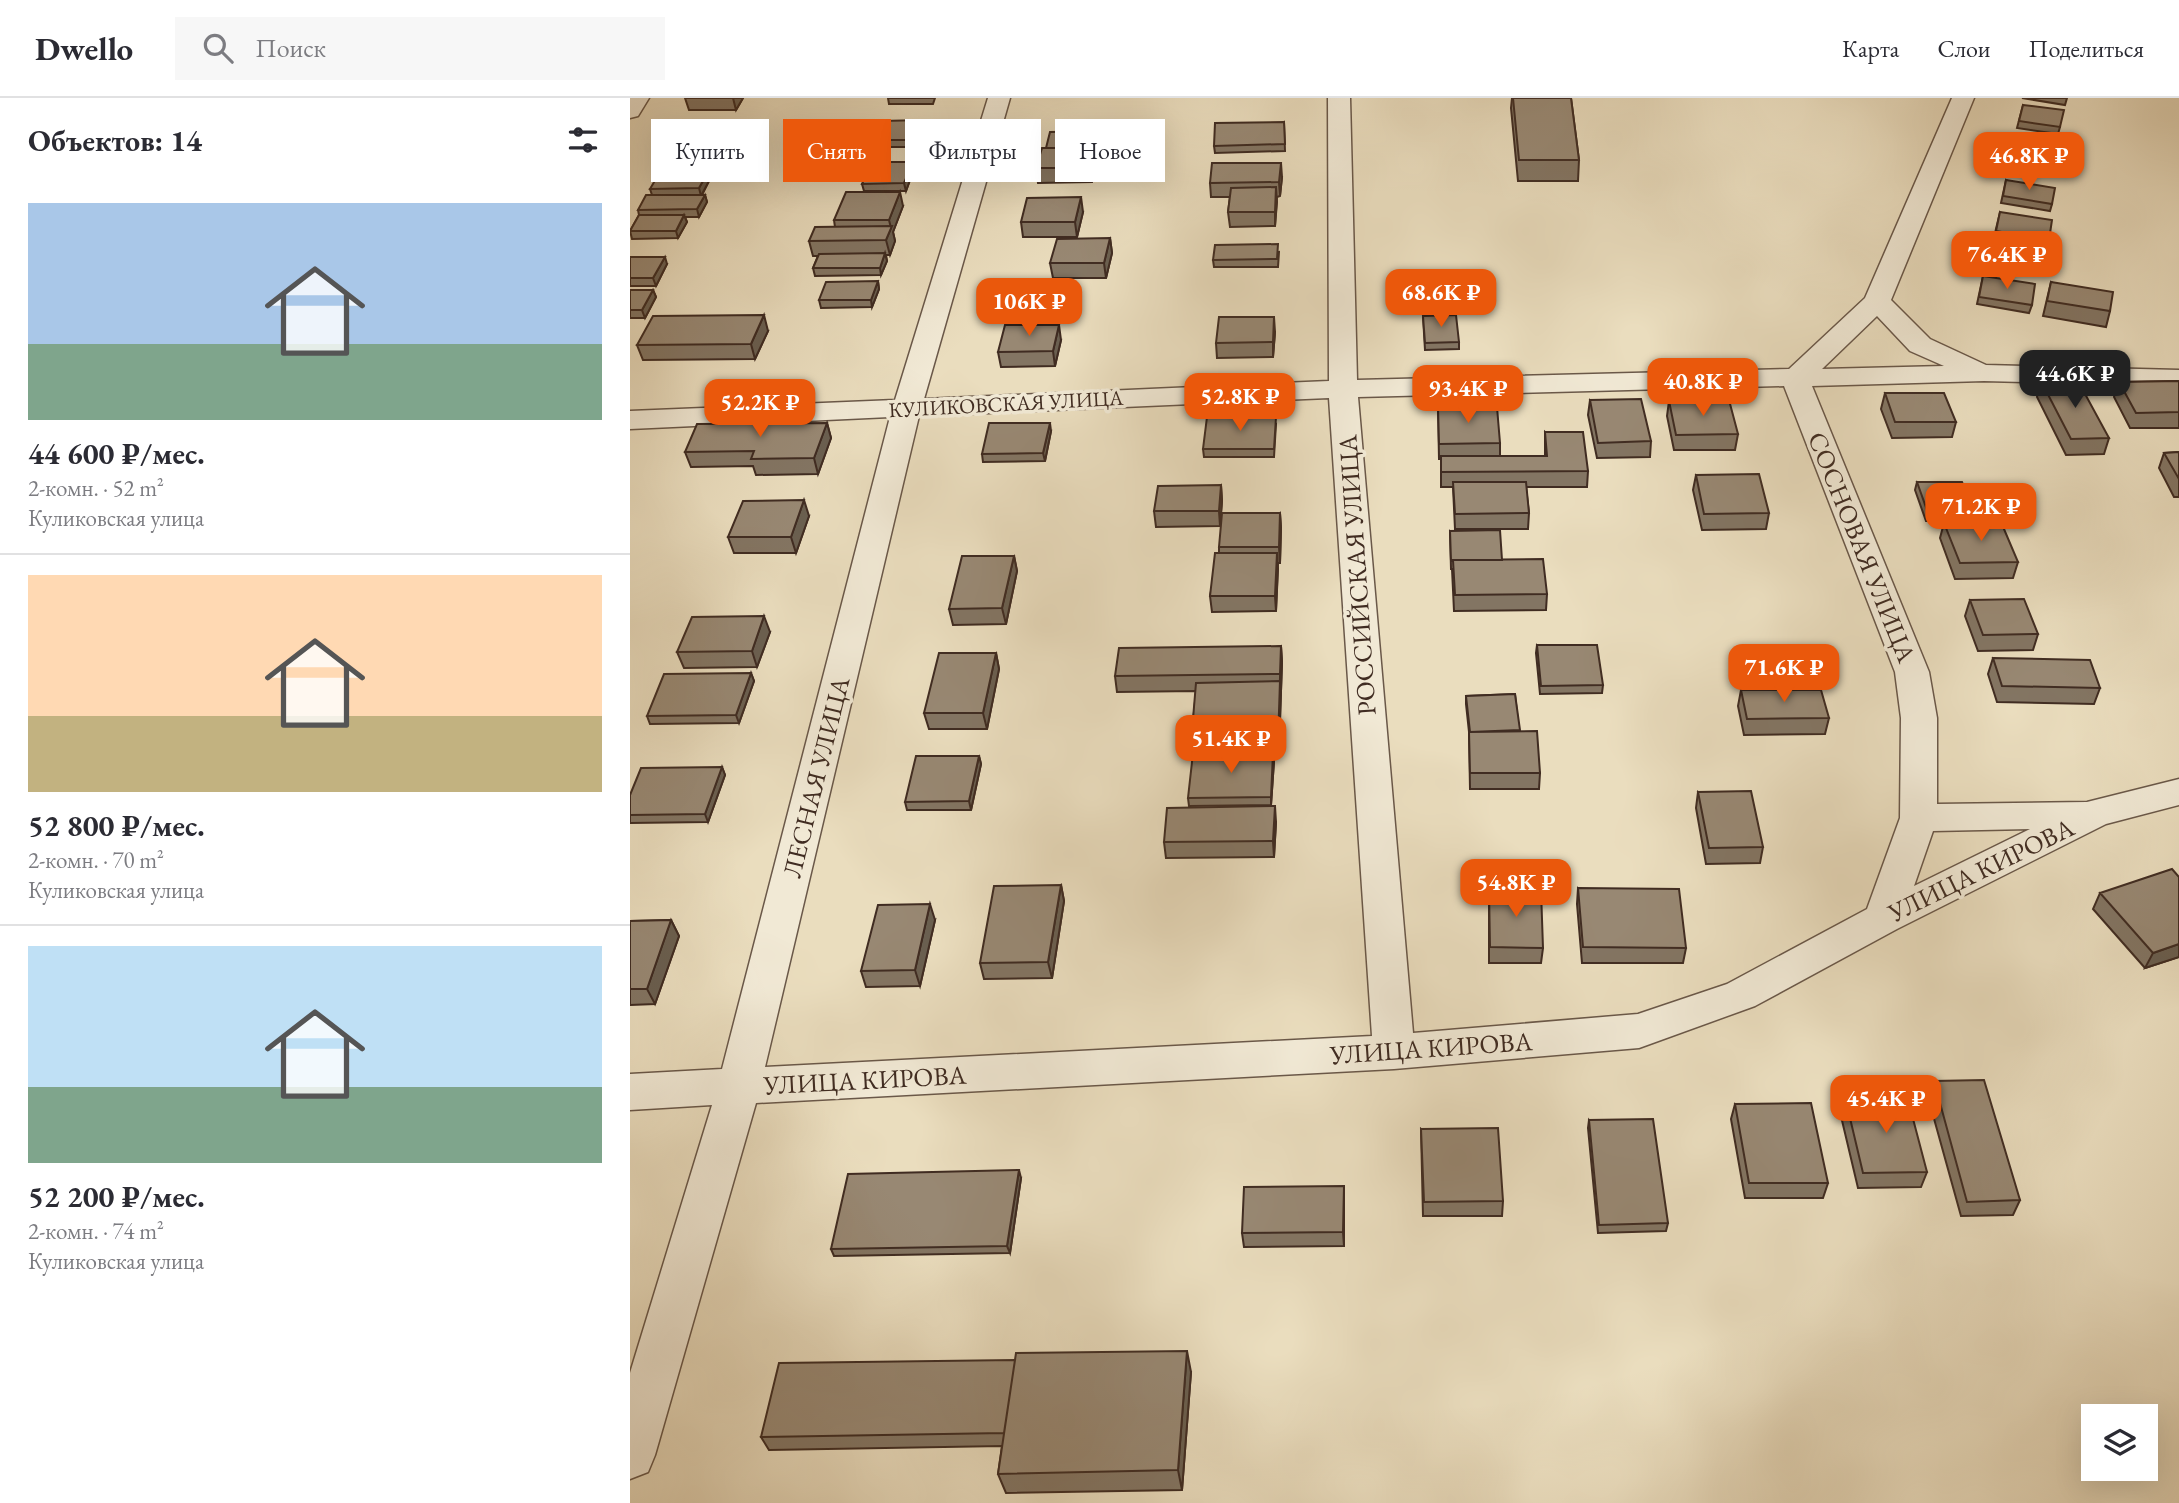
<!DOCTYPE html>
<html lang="ru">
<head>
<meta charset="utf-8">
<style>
	body { margin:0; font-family:"EB Garamond",serif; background:#f7f7f7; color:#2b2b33; height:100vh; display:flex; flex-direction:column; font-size:26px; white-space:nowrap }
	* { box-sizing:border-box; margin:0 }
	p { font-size:23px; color:#7c7c81 }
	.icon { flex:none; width:38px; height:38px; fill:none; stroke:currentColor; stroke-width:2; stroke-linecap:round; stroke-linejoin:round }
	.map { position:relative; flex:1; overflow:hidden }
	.panel { display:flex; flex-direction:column; background:#fff; width:630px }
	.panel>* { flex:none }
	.banner { position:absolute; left:21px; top:21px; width:665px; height:63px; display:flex; gap:14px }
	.buttons { position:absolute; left:1451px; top:1306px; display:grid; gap:14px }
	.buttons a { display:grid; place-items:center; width:77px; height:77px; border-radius:0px; background:#fff; box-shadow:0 7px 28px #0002; font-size:35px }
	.price { position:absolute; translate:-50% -60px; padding:0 16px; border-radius:14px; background:#ea580c; color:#fff; font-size:23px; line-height:46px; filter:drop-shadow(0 2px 4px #0008) }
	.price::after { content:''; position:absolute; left:50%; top:42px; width:21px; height:16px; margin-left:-10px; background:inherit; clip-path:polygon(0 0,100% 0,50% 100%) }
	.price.current { background:#222; color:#fff }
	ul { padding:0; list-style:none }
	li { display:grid; align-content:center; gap:14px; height:371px; padding:0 28px }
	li+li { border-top:2px solid #e1e1e2 }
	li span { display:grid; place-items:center; height:217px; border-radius:0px; color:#555 }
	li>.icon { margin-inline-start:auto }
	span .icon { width:126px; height:126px; fill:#fffc; stroke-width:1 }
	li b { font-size:30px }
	h2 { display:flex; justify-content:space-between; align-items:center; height:84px; padding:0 28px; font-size:30px }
	.tag { padding:0 24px; border-radius:0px; background:#fff; box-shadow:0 7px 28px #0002; font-size:24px; line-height:63px }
	.tag.current { background:#ea580c; color:#fff }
	header { display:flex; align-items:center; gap:42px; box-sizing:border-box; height:98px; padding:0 35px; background:#fff; border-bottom:2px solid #e1e1e2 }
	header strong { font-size:33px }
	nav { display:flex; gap:38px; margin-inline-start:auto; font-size:24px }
	.search { width:490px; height:63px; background:#f7f7f7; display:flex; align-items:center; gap:18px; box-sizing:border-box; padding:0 24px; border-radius:0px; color:#7c7c81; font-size:26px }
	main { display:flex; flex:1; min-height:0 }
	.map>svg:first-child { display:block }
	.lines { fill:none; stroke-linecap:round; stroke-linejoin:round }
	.street-casing { stroke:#6a5849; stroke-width:3 }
	.street { fill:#f1e9d5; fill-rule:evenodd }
	.wall { fill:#837563; stroke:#402c22; stroke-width:2 }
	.shaded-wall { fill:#6a5f50; stroke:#402c22; stroke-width:2 }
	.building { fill:#988873; stroke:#402c22; stroke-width:2 }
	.labels { text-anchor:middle; stroke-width:7; stroke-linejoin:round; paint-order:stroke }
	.far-street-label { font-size:21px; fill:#402c22; stroke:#f1e9d5 }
	.street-label { font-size:26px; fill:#402c22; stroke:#f1e9d5 }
</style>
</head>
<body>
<header>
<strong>Dwello</strong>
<div class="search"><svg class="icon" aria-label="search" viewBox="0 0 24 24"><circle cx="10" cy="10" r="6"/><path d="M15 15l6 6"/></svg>Поиск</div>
<nav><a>Карта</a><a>Слои</a><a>Поделиться</a></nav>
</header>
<main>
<section class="panel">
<h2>Объектов: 14<svg class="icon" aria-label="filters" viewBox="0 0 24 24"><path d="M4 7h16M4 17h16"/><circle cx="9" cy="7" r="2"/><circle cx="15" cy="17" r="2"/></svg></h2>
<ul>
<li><span style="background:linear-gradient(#a9c7e8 65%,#7fa58c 0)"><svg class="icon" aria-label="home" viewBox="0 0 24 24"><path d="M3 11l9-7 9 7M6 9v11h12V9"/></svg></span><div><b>44 600 ₽/мес.</b><p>2-комн. · 52 m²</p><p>Куликовская улица</p></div></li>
<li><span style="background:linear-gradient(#ffd9b3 65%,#c2b280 0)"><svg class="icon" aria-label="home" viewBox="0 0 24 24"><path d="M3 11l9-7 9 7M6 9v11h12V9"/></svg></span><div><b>52 800 ₽/мес.</b><p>2-комн. · 70 m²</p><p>Куликовская улица</p></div></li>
<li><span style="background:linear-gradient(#bfe0f5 65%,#7fa58c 0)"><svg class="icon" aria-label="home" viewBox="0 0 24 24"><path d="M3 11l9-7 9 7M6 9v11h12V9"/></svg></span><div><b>52 200 ₽/мес.</b><p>2-комн. · 74 m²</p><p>Куликовская улица</p></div></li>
</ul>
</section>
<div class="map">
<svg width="1549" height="1405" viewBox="0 0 1549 1405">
	<rect width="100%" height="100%" fill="#eaddbe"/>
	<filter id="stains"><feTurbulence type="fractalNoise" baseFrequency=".00286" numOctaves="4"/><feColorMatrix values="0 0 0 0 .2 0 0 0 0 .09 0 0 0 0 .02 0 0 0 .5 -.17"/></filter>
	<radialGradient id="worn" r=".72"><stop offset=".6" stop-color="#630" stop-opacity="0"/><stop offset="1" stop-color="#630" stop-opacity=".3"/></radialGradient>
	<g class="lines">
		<defs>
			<path id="street" d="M0,0H19L8,18L0,20Z
				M358,0H380L294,301L699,283L698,0H720L727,282L1159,271L1235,200L1322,0H1344L1261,202L1300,241L1356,267L1549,272V288L1354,283L1182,288L1299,574L1307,620V706L1457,704L1549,681V707L1476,726L1267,831L1125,908L1009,950L764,971L126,1005L25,1357L18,1374L0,1381V1275L82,1007L0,1012V976L92,971L260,319L0,331V313L265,302ZM1247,218L1280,253L1314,268L1192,271ZM1154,288L1265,574L1271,620L1270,720L1237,811L1097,886L1008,916L783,935L728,299ZM699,300L742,938L135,969L289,318ZM1400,731L1284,788L1303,733Z"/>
		</defs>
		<use href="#street" class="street-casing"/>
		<use href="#street" class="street"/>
	</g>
	<path class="wall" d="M55,0H113L106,12H59Z
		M258,0H305L303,6H259Z
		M882,0H941L949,62L948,83H888L881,10Z
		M1392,0H1437L1435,7Z
		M1393,7L1430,29L1428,36L1387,30Z
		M654,24L655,53L585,55L584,48Z
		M295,30L288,49H245L243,42Z
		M106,32L98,47H45L42,40Z
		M483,41L479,57H466L467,64L462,84L408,85L406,70Z
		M1381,41L1426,64L1424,72L1376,65Z
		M108,59L101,71L33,72L31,65Z
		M283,64L284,71L276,93H234L232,86Z
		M652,79L650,98L647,99L645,128L600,129L598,114L600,99H581L580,85Z
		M80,81L72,97H75L77,104L69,119H55L57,124L48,140L2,141L0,133L9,117L8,112L22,97L20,91Z
		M1376,82L1422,106L1420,113L1371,105Z
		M273,108L263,134L265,143L260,157H256L257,163L251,177L185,178L183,170L188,158H183L179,143L205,129L204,122Z
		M453,114L447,139H393L391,124Z
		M1370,114L1419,142L1414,157L1362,148Z
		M480,140L482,155L476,180H423L420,165Z
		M649,154L648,169H584L583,162Z
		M0,159L37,166L26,188H0Z
		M1353,178L1402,207L1399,215L1347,206Z
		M248,183L249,191L242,209L191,210L189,202Z
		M1421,184L1480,213L1476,229L1413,218Z
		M0,192H23L26,199L15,220H0Z
		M793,218L829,244V251L795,252Z
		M138,233L125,261L13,262L7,247Z
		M645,234L643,259L587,260L586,245Z
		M431,242L425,268L371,269L368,254Z
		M1411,283L1479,340L1474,356L1436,357L1407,299Z
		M1549,283V330H1500L1484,299L1489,284Z
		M1255,295L1326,324L1322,339L1262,340L1251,311Z
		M960,302L1021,343L1020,359L967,360L958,317Z
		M1039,303L1108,336L1105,352H1044L1037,318Z
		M808,309L870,345V358H915V334L958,373L957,389H896L899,415L898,431H825L823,389H811V361H809Z
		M197,325L201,340L188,376L126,377L123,368L61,369L55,354Z
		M646,326L644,359H574L573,351Z
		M421,333L415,363L353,364L352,356Z
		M1549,354V399H1544L1529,370L1534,355Z
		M1066,377L1139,415L1136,431L1072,432L1063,392Z
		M1287,384L1344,414L1342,422L1296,423L1285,392Z
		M591,387L592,403L590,428L526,429L524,413Z
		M650,415L651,430L650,465H648L646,513L582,514L580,498L589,455V449Z
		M179,418L166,455H104L98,439Z
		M1314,425L1388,464L1383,480L1325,481L1310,440Z
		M820,433L872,462L917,496L916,512L824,513L822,471H821Z
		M384,458L387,473L376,526L323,527L319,511Z
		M1340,502L1408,536L1403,552L1348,553L1335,518Z
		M140,534L127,569L54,570L47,554Z
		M907,547L973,587L972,595L910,596L906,555Z
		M651,548L652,564L649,651L562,653L561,645L566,593L487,594L485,578Z
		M366,555L369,571L357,631H299L294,615Z
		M1363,560L1470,590L1464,606L1367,604L1358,576Z
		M121,575L124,583L109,625L20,626L17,618Z
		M1111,592L1199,620L1195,636L1114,637L1108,608Z
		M885,596L889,633L910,675L909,691H840L839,634L836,606V598Z
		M643,655L644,663L641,707L559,708L558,700Z
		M349,658L351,666L341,712H277L275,704Z
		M92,669L95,677L78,724L0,725V697Z
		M1068,694L1133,749L1130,765L1076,766L1066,710Z
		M646,724L644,759L536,760L534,744Z
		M431,787L434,803L422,880L354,881L350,865Z
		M948,790L1056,850L1053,865H952L947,806Z
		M859,792L913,850L911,865H859Z
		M1470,795L1549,859L1515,870L1463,811Z
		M41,822L49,838L25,906L0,907V823Z
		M305,822L290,888L236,889L231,873Z
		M1304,983L1390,1102L1383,1117L1331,1118L1298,999Z
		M1215,999L1297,1074L1291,1089L1228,1090L1210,1014Z
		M1105,1006L1198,1085L1193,1100H1115L1101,1021Z
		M959,1022L1038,1125L1036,1133L968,1135L958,1030Z
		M791,1031L873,1103L872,1118H793Z
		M391,1080L380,1155L204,1158L201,1151Z
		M714,1103V1148L614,1149L612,1135Z
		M561,1274L552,1392L376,1395L368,1376L372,1348L139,1352L131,1339Z"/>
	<path class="shaded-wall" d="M103,0H113L106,12Z
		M294,22L295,30L288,49L287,42Z
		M104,25L106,32L98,47L96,40Z
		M482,33L483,41L479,57L478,50Z
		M465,50L467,64L462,84L460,70Z
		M105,52L108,59L101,71L99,64Z
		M283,64L284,71L276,93L274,85Z
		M651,65L652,79L650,98L649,84Z
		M78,74L80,81L71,98L69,90Z
		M646,89L647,104L645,128V114Z
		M270,94L273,108L263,134L265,143L260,157L256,142L261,130L259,122Z
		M75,97L77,104L69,119L67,111Z
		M451,99L453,114L447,139L445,124Z
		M54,117L57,124L48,140L46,133Z
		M480,140L482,155L476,180L474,165Z
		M255,155L257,163L251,177L250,170Z
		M35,159L37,166L26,188L23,180Z
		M248,183L249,191L242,209L241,202Z
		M23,192L26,199L15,220L12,212Z
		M134,217L138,233L125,261L121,246Z
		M644,219L645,234L643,259V244Z
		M429,227L431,242L425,268L423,253Z
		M197,325L201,340L188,376L184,360Z
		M420,325L421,333L415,363L413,355Z
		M591,387L592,403L590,428L589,413Z
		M174,402L179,418L166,455L161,439Z
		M650,415L651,430L650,465L649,449Z
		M647,455L648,471L646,513L645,498Z
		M384,458L387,473L376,526L372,510Z
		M134,518L140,534L127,569L122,553Z
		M651,548L652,564L649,651L648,643Z
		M366,555L369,571L357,631L353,615Z
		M121,575L124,583L109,625L106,617Z
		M643,655L644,663L641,707V699Z
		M349,658L351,666L341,712L339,703Z
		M92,669L95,677L78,724L75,716Z
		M645,708L646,724L644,759L643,743Z
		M431,787L434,803L422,880L418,864Z
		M300,806L305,822L290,888L285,872Z
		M41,822L49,838L25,906L17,891Z
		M1549,846V859L1515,870L1523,855Z
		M389,1072L391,1080L380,1155L377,1148Z
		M714,1088V1148L713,1134Z
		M557,1253L561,1274L552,1392L548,1372Z"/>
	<path class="building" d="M883,0H941L949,62H889Z
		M1393,7L1434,12L1430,29L1389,23Z
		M294,22L287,42H243L251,23Z
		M654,24L655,46L584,48L585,25Z
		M51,25H104L96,40H42Z
		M482,33L478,50H416L420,34Z
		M1381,41L1429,48L1426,64L1378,57Z
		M412,50H465L460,70H406Z
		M38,52H105L99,64L31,65Z
		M242,64H283L274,85L232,86Z
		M582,65H651L649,84L580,85Z
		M30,74H78L69,90L20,91Z
		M1376,82L1425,90L1422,106L1373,98Z
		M646,89L645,114H598L601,90Z
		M216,94H270L259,122H204Z
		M16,97H75L67,111L8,112Z
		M451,99L445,124H391L397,100Z
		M1370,114L1422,122L1419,142L1366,133Z
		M9,117H54L46,133H0Z
		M262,128L256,142L179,143L185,129Z
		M480,140L474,165H420L427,141Z
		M648,146L647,161L583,162L585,147Z
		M255,155L250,170H183L189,156Z
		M0,159H35L23,180H0Z
		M1353,178L1405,186L1402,207L1349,199Z
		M248,183L241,202H189L196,184Z
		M1421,184L1483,194L1480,213L1417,203Z
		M0,192H23L12,212H0Z
		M134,217L121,246L7,247L23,218Z
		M826,217L829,244L795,245L793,218Z
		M589,219H644L643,244L586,245Z
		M375,227H429L423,253L368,254Z
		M1411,283H1448L1479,340L1441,341Z
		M1549,283V314L1506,315L1489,284Z
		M1255,295H1314L1326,324H1265Z
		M1011,301L1021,343L968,345L960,302Z
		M1099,302L1108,336L1046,337L1039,303Z
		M808,309H867L870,345L809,346Z
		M577,319H646L644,351H573Z
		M197,325L184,360L121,361L124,353L55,354L67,326Z
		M359,325H420L413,355L352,356Z
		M915,334H953L958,373L811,374V358H917Z
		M1549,354V381L1534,355Z
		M1129,376L1139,415L1074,416L1066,377Z
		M823,384H896L899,415L825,416Z
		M1287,384H1332L1344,414L1298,415Z
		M591,387L589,413H524L528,388Z
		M174,402L161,439H98L113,403Z
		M592,415H650L649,449H589Z
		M1371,424L1388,464L1330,465L1314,425Z
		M870,432L872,462H823L821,463L820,433Z
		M585,455H647L645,498H580Z
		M332,458H384L372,510L319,511Z
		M913,461L917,496L825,497L823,462Z
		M1394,501L1408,536L1353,537L1340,502Z
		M134,518L122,553L47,554L62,519Z
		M907,547H967L973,587L911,588Z
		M651,548L650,576L485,578L489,550Z
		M309,555H366L353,615H294Z
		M1363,560L1460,562L1470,590L1372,588Z
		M121,575L106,617L17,618L34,576Z
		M650,583L648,643L561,645L566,585Z
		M1111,592H1191L1199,620L1117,621Z
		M885,596L890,632L840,634L836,598Z
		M907,633L910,675H840L839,634Z
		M563,655H643L641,699L558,700Z
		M286,658H349L339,703L275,704Z
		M92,669L75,716L0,717V697L11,670Z
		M1121,693L1133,749L1079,750L1068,694Z
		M645,708L643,743L534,744L537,710Z
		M1542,771L1549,779V846L1523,855L1470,795Z
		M431,787L418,864L350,865L364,788Z
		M948,790L1049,791L1056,850L953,849Z
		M859,792H911L913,850L860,849Z
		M300,806L285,872L231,873L248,807Z
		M41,822L17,891H0V823Z
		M1354,982L1390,1102L1337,1104L1304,983Z
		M1277,998L1297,1074L1233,1075L1215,999Z
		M1181,1005L1198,1085H1119L1105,1006Z
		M1023,1021L1038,1125L969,1127L959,1022Z
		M868,1030L873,1103L794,1104L791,1031Z
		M389,1072L377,1148L201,1151L218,1076Z
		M714,1088L713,1134L612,1135L614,1089Z
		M557,1253L548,1372L368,1376L386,1255Z
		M385,1262L374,1335L131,1339L149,1265Z"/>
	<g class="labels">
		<g class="far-street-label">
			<text transform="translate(376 306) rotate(-3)" y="7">КУЛИКОВСКАЯ УЛИЦА</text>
		</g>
		<g class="street-label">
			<text transform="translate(1232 449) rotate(68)" y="9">СОСНОВАЯ УЛИЦА</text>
			<text transform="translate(727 477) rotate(-94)" y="9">РОССИЙСКАЯ УЛИЦА</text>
			<text transform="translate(186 679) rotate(-76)" y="9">ЛЕСНАЯ УЛИЦА</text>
			<text transform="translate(1351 772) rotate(-26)" y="9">УЛИЦА КИРОВА</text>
			<text transform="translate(801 950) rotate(-4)" y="9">УЛИЦА КИРОВА</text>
			<text transform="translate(235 982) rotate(-3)" y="9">УЛИЦА КИРОВА</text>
		</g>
	</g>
	<rect width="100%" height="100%" filter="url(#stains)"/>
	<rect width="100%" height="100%" fill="url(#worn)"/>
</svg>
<div class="buttons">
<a><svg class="icon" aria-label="layers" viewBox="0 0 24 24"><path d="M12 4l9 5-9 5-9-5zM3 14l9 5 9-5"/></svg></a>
</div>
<b class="price" style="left:1399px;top:94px">46.8K ₽</b>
<b class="price" style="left:1377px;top:193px">76.4K ₽</b>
<b class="price" style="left:811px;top:231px">68.6K ₽</b>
<b class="price" style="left:399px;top:240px">106K ₽</b>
<b class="price current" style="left:1445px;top:312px">44.6K ₽</b>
<b class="price" style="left:1073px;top:320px">40.8K ₽</b>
<b class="price" style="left:838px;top:327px">93.4K ₽</b>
<b class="price" style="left:610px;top:335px">52.8K ₽</b>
<b class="price" style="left:130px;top:341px">52.2K ₽</b>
<b class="price" style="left:1351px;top:445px">71.2K ₽</b>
<b class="price" style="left:1154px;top:606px">71.6K ₽</b>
<b class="price" style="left:601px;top:677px">51.4K ₽</b>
<b class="price" style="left:886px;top:821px">54.8K ₽</b>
<b class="price" style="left:1256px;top:1037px">45.4K ₽</b>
<div class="banner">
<a class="tag">Купить</a>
<a class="tag current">Снять</a>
<a class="tag">Фильтры</a>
<a class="tag">Новое</a>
</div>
</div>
</main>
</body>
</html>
